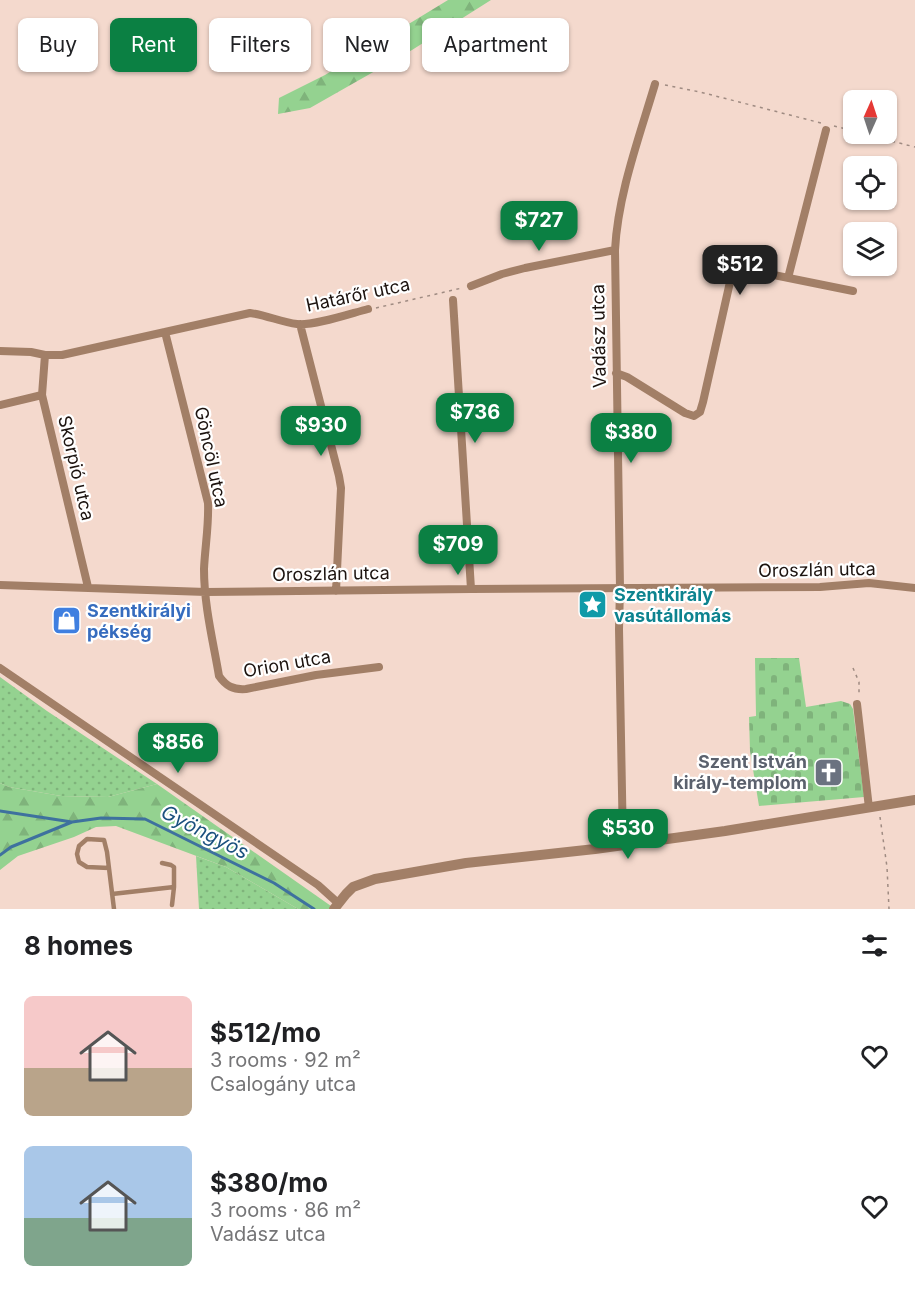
<!DOCTYPE html>
<html lang="en">
<head>
<meta charset="utf-8">
<style>
	body { margin:0; font-family:Inter,sans-serif; background:#f6f6f6; color:#202124; height:100vh; display:flex; flex-direction:column; font-size:22px; white-space:nowrap }
	* { box-sizing:border-box; margin:0 }
	p { font-size:20px; color:#757577 }
	.icon { flex:none; width:33px; height:33px; fill:none; stroke:currentColor; stroke-width:2; stroke-linecap:round; stroke-linejoin:round }
	.map { position:relative; height:909px; overflow:hidden }
	.side { display:flex; flex-direction:column; background:#fff; flex:1 }
	.side>* { flex:none }
	.top-card { position:absolute; left:18px; top:18px; width:600px; height:54px; display:flex; gap:12px }
	.needle { width:39px; rotate:3deg }
	.buttons { position:absolute; left:843px; top:90px; display:grid; gap:12px }
	.buttons a { display:grid; place-items:center; width:54px; height:54px; border-radius:9px; background:#fff; box-shadow:0 2px 4px #0004; font-size:30px }
	.price { position:absolute; translate:-50% -51px; padding:0 14px; border-radius:12px; background:#0b8043; color:#fff; font-size:20px; line-height:39px; filter:drop-shadow(0 2px 3px #0008) }
	.price::after { content:''; position:absolute; left:50%; top:36px; width:18px; height:14px; margin-left:-9px; background:inherit; clip-path:polygon(0 0,100% 0,50% 100%) }
	.price.active { background:#222; color:#fff }
	ul { padding:0; list-style:none }
	li { display:flex; align-items:center; gap:18px; height:150px; padding:0 24px }
	li span { display:grid; place-items:center; flex:none; width:168px; height:120px; border-radius:9px; color:#555 }
	li>.icon { margin-inline-start:auto }
	span .icon { width:72px; height:72px; fill:#fffc; stroke-width:1 }
	li b { font-size:26px }
	h2 { display:flex; justify-content:space-between; align-items:center; height:72px; padding:0 24px; font-size:26px }
	.chip { padding:0 21px; border-radius:9px; background:#fff; box-shadow:0 2px 4px #0004; font-size:21px; line-height:54px }
	.chip.active { background:#0b8043; color:#fff }
	.map>svg:first-child { display:block }
	.green { fill:url(#green-dots) }
	.forest { fill:url(#forest-firs) }
	.cemetery { fill:url(#cemetery-stones) }
	.lines { fill:none; stroke-linecap:round; stroke-linejoin:round }
	.stream { stroke:#3e719e; stroke-width:3 }
	.path { stroke:#9f8b82; stroke-width:1.5; stroke-dasharray:3 4.5; stroke-linecap:butt }
	.service { stroke:#a27f67; stroke-width:4.5 }
	.minor { stroke:#a27f67; stroke-width:8 }
	.tertiary { stroke:#a27f67; stroke-width:10 }
	.labels { text-anchor:middle; stroke-width:4.5; stroke-linejoin:round; paint-order:stroke }
	.street-label { font-size:18px; fill:#1c130f; stroke:#fff }
	.culture-label { font-size:18px; font-weight:bold; fill:#0d838f; stroke:#fff; text-anchor:start }
	.shop-label { font-size:18px; font-weight:bold; fill:#366cbe; stroke:#fff; text-anchor:start }
	.worship-label { font-size:18px; font-weight:bold; fill:#5b616d; stroke:#fff; text-anchor:end }
	.water-label { font-size:20px; font-style:italic; fill:#1b517e; stroke:#fff }
</style>
</head>
<body>
<div class="map">
<svg width="915" height="909" viewBox="0 0 915 909">
	<defs>
		<pattern id="green-dots" width="8" height="8" patternUnits="userSpaceOnUse" patternTransform="scale(1.5)"><rect width="8" height="8" fill="#94d290"/><path d="M2 2h.1M6 6h.1" fill="none" stroke="#7fb37b" stroke-width="1.8" stroke-linecap="round"/></pattern>
		<pattern id="forest-firs" width="22" height="20" patternUnits="userSpaceOnUse" patternTransform="scale(1.5)"><rect width="22" height="20" fill="#94d290"/><path d="M5 1l3.5 6h-7zM16 11l3.5 6h-7z" fill="#7fb37b"/></pattern>
		<pattern id="cemetery-stones" width="16" height="16" patternUnits="userSpaceOnUse" patternTransform="scale(1.5)"><rect width="16" height="16" fill="#94d290"/><path d="M2 7V4a2 2 0 0 1 4 0v3zM10 15v-3a2 2 0 0 1 4 0v3z" fill="#7fb37b"/></pattern>
	</defs>
	<rect width="100%" height="100%" fill="#f4d9cd"/>
	<path class="green" d="M0,677L47,711L157,784L108,797L61,796L9,787L0,783Z
		M196,856L226,867L298,909H199Z"/>
	<path class="forest" d="M448,0H491L412,50L310,108L278,114L279,98L325,75Z
		M0,783L9,787L61,796L108,797L157,784L331,906L329,909H298L226,867L116,826L96,827L74,837L18,856L0,870Z"/>
	<path class="cemetery" d="M755,658H799L806,707L841,701L850,704L853,709L864,797L759,806L750,751L749,717L756,716Z"/>
	<g class="lines">
		<path class="stream" d="M0,811L72,822
			M0,855L11,847L72,822L101,818L145,819L274,883L314,909"/>
		<path class="path" d="M665,85L700,92L821,123
			M834,126L854,131
			M863,134L915,147
			M376,308L462,288
			M853,668L859,682V696
			M880,817L887,867L889,909"/>
		<path class="service" d="M162,863L171,865L174,867V887L172,905
			M109,868L87,867L79,862L77,854L79,846L87,839L104,840L107,852L114,909
			M112,894L174,887"/>
		<path class="minor" d="M788,278L826,130
			M471,286L502,274L525,268L615,250
			M453,300L471,589
			M300,324L339,476L341,488L336,591
			M165,332L208,503C209,525 205,547 204,569C204,605 213,641 219,676C226,686 233,690 246,689L316,675L379,667
			M0,351L31,352L45,355H62L250,313C266,315 281,322 297,324C314,326 349,314 368,309
			M45,355L42,395L88,587
			M616,373L627,377L685,413L694,416L700,412L703,402L730,282L732,275L737,270L744,269L853,291
			M0,405L42,395
			M0,585L206,592L471,589L820,587L869,583L915,588
			M0,668L318,885L338,903
			M857,704L869,808
			M623,846L619,629L620,588L615,250C618,194 639,138 655,84"/>
		<path class="tertiary" d="M334,909L346,894L353,887L375,879L466,863L595,849L725,831L915,800"/>
	</g>
	<defs>
		<symbol id="sight-square" viewBox="-11 -11 22 22"><rect x="-9" y="-9" width="18" height="18" rx="4" fill="#0f9aa8" stroke="#fff"/><path d="M0-6L1.8-2.2L6-1.7L2.9 1.2L3.7 5.4L0 3.3L-3.7 5.4L-2.9 1.2L-6-1.7L-1.8-2.2Z" fill="#fff"/></symbol>
		<symbol id="shop-square" viewBox="-11 -11 22 22"><rect x="-9" y="-9" width="18" height="18" rx="4" fill="#3f7fe0" stroke="#fff"/><path d="M-5-2.5h2.3a2.7 3.5 0 0 1 5.4 0H5L5.5 6h-11ZM-1.5-2.5h3a1.5 2.3 0 0 0-3 0Z" fill="#fff"/></symbol>
		<symbol id="church-square" viewBox="-11 -11 22 22"><rect x="-9" y="-9" width="18" height="18" rx="4" fill="#6b7280" stroke="#fff"/><path d="M-1.2-6h2.4v3.5h3.3v2.4h-3.3V6h-2.4V-.1h-3.3v-2.4h3.3Z" fill="#fff"/></symbol>
	</defs>
	<g fill-rule="evenodd">
		<use href="#sight-square" x="576" y="588" width="33" height="33"/>
		<use href="#shop-square" x="50" y="604" width="33" height="33"/>
		<use href="#church-square" x="812" y="756" width="33" height="33"/>
	</g>
	<g class="labels">
		<g class="street-label">
			<text transform="translate(358 295) rotate(-12)" y="6">Határőr utca</text>
			<text transform="translate(599 336) rotate(-91)" y="6">Vadász utca</text>
			<text transform="translate(211 457) rotate(78)" y="6">Göncöl utca</text>
			<text transform="translate(76 468) rotate(77)" y="6">Skorpió utca</text>
			<text transform="translate(817 570) rotate(-1)" y="6">Oroszlán utca</text>
			<text transform="translate(331 574) rotate(-1)" y="6">Oroszlán utca</text>
			<text transform="translate(287 664) rotate(-10)" y="6">Orion utca</text>
		</g>
		<g class="culture-label">
			<text x="614" y="601">Szentkirály<tspan x="614" dy="21">vasútállomás</tspan></text>
		</g>
		<g class="shop-label">
			<text x="87" y="617">Szentkirályi<tspan x="87" dy="21">pékség</tspan></text>
		</g>
		<g class="worship-label">
			<text x="807" y="768">Szent István<tspan x="807" dy="21">király-templom</tspan></text>
		</g>
		<g class="water-label">
			<text transform="translate(205 832) rotate(27)" y="7">Gyöngyös</text>
		</g>
	</g>
</svg>
<div class="buttons">
<a><svg class="needle" viewBox="-14 -14 28 28"><path d="M0-13l5 13h-10z" fill="#e53935"/><path d="M0 13l5-13h-10z" fill="#757577"/></svg></a>
<a><svg class="icon" aria-label="locate" viewBox="0 0 24 24"><circle cx="12" cy="12" r="6"/><path d="M12 2v4M12 18v4M2 12h4M18 12h4"/></svg></a>
<a><svg class="icon" aria-label="layers" viewBox="0 0 24 24"><path d="M12 4l9 5-9 5-9-5zM3 14l9 5 9-5"/></svg></a>
</div>
<b class="price" style="left:539px;top:252px">$727</b>
<b class="price active" style="left:740px;top:296px">$512</b>
<b class="price" style="left:475px;top:444px">$736</b>
<b class="price" style="left:321px;top:457px">$930</b>
<b class="price" style="left:631px;top:464px">$380</b>
<b class="price" style="left:458px;top:576px">$709</b>
<b class="price" style="left:178px;top:774px">$856</b>
<b class="price" style="left:628px;top:860px">$530</b>
<div class="top-card">
<a class="chip">Buy</a>
<a class="chip active">Rent</a>
<a class="chip">Filters</a>
<a class="chip">New</a>
<a class="chip">Apartment</a>
</div>
</div>
<section class="side">
<h2>8 homes<svg class="icon" aria-label="filters" viewBox="0 0 24 24"><path d="M4 7h16M4 17h16"/><circle cx="9" cy="7" r="2"/><circle cx="15" cy="17" r="2"/></svg></h2>
<ul>
<li><span style="background:linear-gradient(#f6c9c9 60%,#b9a48a 0)"><svg class="icon" aria-label="home" viewBox="0 0 24 24"><path d="M3 11l9-7 9 7M6 9v11h12V9"/></svg></span><div><b>$512/mo</b><p>3 rooms · 92 m²</p><p>Csalogány utca</p></div><svg class="icon" aria-label="heart" viewBox="0 0 24 24"><path d="M12 20l-8-8c-3-5 5-10 8-4 3-6 11-1 8 4z"/></svg></li>
<li><span style="background:linear-gradient(#a9c7e8 60%,#7fa58c 0)"><svg class="icon" aria-label="home" viewBox="0 0 24 24"><path d="M3 11l9-7 9 7M6 9v11h12V9"/></svg></span><div><b>$380/mo</b><p>3 rooms · 86 m²</p><p>Vadász utca</p></div><svg class="icon" aria-label="heart" viewBox="0 0 24 24"><path d="M12 20l-8-8c-3-5 5-10 8-4 3-6 11-1 8 4z"/></svg></li>
</ul>
</section>
</body>
</html>
